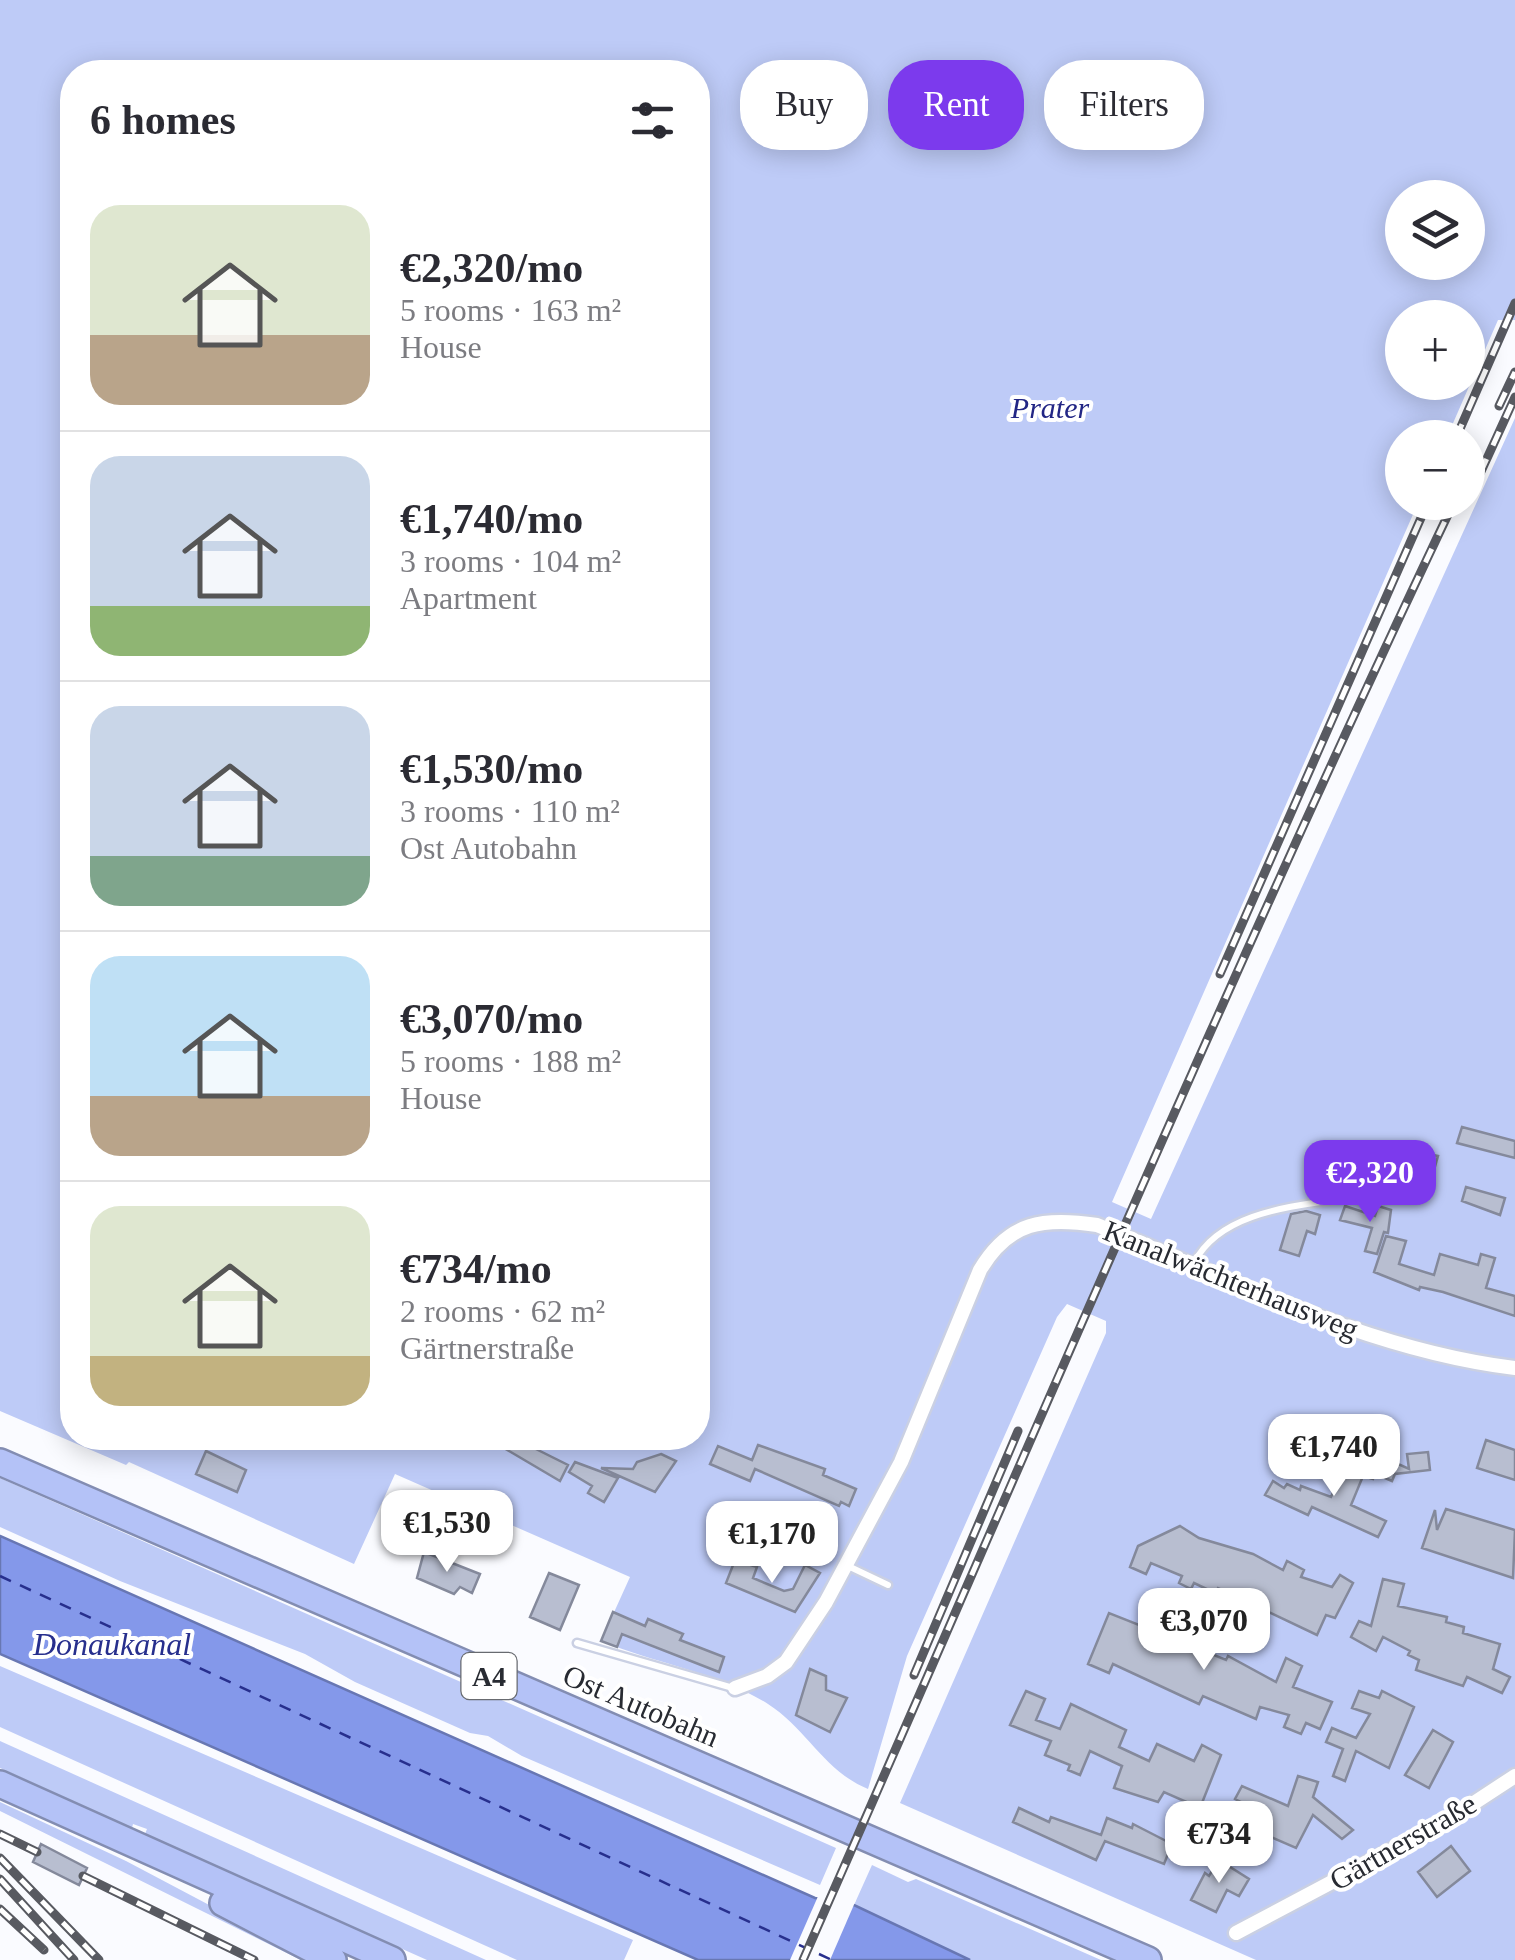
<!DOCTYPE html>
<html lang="en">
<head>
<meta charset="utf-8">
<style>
	body { margin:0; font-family:"Times New Roman",serif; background:#f7f7f7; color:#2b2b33; height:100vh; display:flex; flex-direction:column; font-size:38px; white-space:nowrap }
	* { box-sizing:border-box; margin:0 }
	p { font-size:32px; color:#7c7c81 }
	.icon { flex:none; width:55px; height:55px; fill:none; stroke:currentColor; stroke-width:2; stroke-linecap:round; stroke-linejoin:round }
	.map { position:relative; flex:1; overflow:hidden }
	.panel { position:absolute; left:60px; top:60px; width:650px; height:1390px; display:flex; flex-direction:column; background:#fff; border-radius:40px; box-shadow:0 5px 25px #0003 }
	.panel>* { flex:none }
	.guide { position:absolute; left:740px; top:60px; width:625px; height:90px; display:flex; gap:20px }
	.fabs { position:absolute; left:1385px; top:180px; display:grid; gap:20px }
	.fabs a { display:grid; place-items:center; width:100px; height:100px; border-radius:50%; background:#fff; box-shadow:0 5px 25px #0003; font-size:50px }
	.price { position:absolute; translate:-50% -85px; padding:0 22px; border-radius:20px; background:#fff; color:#222; font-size:32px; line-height:65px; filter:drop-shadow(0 2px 5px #0008) }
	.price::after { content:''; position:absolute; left:50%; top:60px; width:30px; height:22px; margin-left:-15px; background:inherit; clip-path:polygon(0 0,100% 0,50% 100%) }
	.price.current { background:#7c3aed; color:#fff }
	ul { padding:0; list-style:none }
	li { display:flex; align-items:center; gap:30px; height:250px; padding:0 30px }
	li+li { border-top:2px solid #e1e1e2 }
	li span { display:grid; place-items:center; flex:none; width:280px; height:200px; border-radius:30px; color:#555 }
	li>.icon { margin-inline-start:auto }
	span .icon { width:120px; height:120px; fill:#fffc; stroke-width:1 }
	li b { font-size:42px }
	h2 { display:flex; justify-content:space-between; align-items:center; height:120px; padding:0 30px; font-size:42px }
	.chip { padding:0 35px; border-radius:40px; background:#fff; box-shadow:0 5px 25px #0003; font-size:35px; line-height:90px }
	.chip.current { background:#7c3aed; color:#fff }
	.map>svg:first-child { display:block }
	.green { fill:#becbf7; fill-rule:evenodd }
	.water { fill:#8498ea; stroke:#6877b3; stroke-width:2.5 }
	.pier { fill:#fafbff }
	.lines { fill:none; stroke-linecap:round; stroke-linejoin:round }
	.ferry { stroke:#272f8d; stroke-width:2.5; stroke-dasharray:12 10; stroke-linecap:butt }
	.building { fill:#b8bed0; stroke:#84899b; stroke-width:2.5 }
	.service-casing { stroke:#cad0e3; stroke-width:11 }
	.minor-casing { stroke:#cad0e3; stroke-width:19 }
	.motorway-casing { stroke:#838db2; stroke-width:30 }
	.service { stroke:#fff; stroke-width:6 }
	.minor { stroke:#fff; stroke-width:14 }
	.motorway { stroke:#b4c2f7; stroke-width:25 }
	.rail-casing { stroke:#585a61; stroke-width:9 }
	.rail { stroke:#fff; stroke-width:5; stroke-dasharray:15; stroke-linecap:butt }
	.labels { text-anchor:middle; stroke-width:8; stroke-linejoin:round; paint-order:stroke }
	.shield { fill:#fff; stroke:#686b70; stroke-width:2.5 }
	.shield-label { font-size:28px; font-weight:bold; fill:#282b32 }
	.park-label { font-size:30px; font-style:italic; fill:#222685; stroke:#fff }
	.street-label { font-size:30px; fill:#282b32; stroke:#fff }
	.water-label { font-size:32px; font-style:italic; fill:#272f8d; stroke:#fff }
</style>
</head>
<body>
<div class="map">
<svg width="1515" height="1960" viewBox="0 0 1515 1960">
	<rect width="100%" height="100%" fill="#fafbff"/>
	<path class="green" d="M0,0H1515V320H1498L1447,437L1402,438V502L1418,503L1112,1202L1151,1219L1515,418V1960H1256L900,1803L1106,1333V1321L1067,1304L1057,1317L907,1656L868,1789C824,1771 807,1729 768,1704C717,1672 657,1664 601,1641L630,1577L395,1474L354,1564L129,1462L126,1465L0,1411ZM72,72H698V1438H72ZM1402,198H1468V262H1402ZM1402,318H1468V382H1402Z
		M0,1478L836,1848L820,1885L522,1756L488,1736L470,1733L355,1682L305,1654L120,1581L0,1527Z
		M0,1666L633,1940L624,1960H517L0,1727Z
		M0,1741L486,1960H427L145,1834L147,1829L133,1824L132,1828L0,1768Z
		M0,1802L126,1861L313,1960H301L0,1811Z
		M872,1865L908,1882L916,1879L1101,1960H970L854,1905Z"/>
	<path class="water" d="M0,1536L815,1898L854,1905L970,1960H698L0,1654Z"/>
	<path class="pier" d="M819,1894L856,1900L830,1960H790Z"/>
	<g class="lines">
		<path class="ferry" d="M0,1576L832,1960"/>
	</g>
	<path class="building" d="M1462,1127L1515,1141V1158L1457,1143Z
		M1385,1145L1438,1156L1432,1177L1380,1161Z
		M1466,1187L1505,1198L1500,1215L1462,1201Z
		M1345,1206L1375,1216L1378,1206L1391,1210L1388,1233L1384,1232L1377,1254L1365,1251L1372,1228L1340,1220Z
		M1306,1211L1320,1215L1315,1234L1307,1231L1299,1256L1280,1250L1291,1214Z
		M1386,1236L1406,1241L1399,1264L1434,1275L1440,1254L1478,1265L1481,1254L1495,1258L1486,1288L1515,1296V1316L1443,1292L1420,1287L1419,1290L1374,1272Z
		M487,1438H530L526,1444L568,1465L560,1481Z
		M1486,1440L1515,1450V1480L1477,1468Z
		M758,1445L825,1469L823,1475L856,1489L849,1506L841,1502L839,1506L755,1469L750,1481L710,1464L718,1446L752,1460Z
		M206,1451L246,1470L237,1492L196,1474Z
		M1428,1452L1430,1470L1395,1474L1392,1481L1378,1475L1385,1458L1409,1469L1407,1454Z
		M661,1454L676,1461L655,1492L601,1468L633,1469L637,1462Z
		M1364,1461L1378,1467L1373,1479L1363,1476L1351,1505L1386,1521L1378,1537L1312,1507L1308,1515L1265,1495L1273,1481L1284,1488L1287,1484L1300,1490L1301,1486L1331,1497L1345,1466L1360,1469Z
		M575,1462L618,1478L604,1502L588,1493L592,1486L569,1472Z
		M1446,1509L1515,1530L1513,1578L1422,1548L1435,1510L1437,1530Z
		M1180,1526L1199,1538L1253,1554L1283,1570L1287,1561L1304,1570L1301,1577L1332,1587L1340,1575L1353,1583L1335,1618L1326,1615L1317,1635L1218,1588L1215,1593L1194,1583L1191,1589L1179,1583L1182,1576L1151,1563L1146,1574L1130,1567L1138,1546Z
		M424,1552L480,1574L472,1593L460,1587L454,1594L417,1578Z
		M735,1560L757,1567L753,1578L784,1591L793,1589L805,1565L820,1573L795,1612L726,1583Z
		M549,1573L579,1585L560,1630L530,1617Z
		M1383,1579L1404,1584L1398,1606L1447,1617L1446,1622L1464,1627L1463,1633L1500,1644L1493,1669L1510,1677L1502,1693L1467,1677L1463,1686L1416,1670L1419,1660L1408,1655L1410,1651L1383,1637L1376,1651L1351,1637L1359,1621L1371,1626Z
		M613,1612L645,1626L648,1619L683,1634L680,1640L724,1657L719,1672L622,1634L617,1647L601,1641Z
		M1163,1612L1180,1619L1172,1638L1226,1660L1228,1656L1276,1682L1286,1658L1302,1666L1293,1687L1332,1702L1320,1729L1306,1723L1301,1734L1284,1727L1289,1715L1260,1707L1256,1719L1203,1696L1199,1704L1113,1664L1109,1673L1088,1664L1109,1613L1154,1631Z
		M810,1669L826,1676V1690L847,1698L830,1732L796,1715Z
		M1026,1691L1045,1699L1036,1720L1060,1729L1071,1704L1126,1730L1119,1747L1149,1761L1157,1744L1194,1761L1202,1745L1221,1755L1200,1808L1164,1792L1158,1802L1114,1788L1122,1766L1090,1751L1080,1775L1068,1770L1070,1765L1045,1755L1051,1741L1010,1725Z
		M1359,1691L1379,1698L1382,1691L1414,1707L1389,1768L1356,1751L1345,1781L1333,1776L1343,1749L1326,1742L1332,1728L1356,1738L1370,1714L1352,1708Z
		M1433,1730L1453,1742L1429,1788L1405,1775Z
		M1298,1776L1318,1782L1313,1797L1353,1830L1342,1839L1313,1815L1296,1848L1241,1824L1251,1807L1235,1799L1242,1786L1288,1806Z
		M1019,1808L1049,1822L1051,1817L1101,1835L1107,1818L1132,1828L1133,1824L1172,1844L1164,1864L1105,1841L1096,1860L1013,1822Z
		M41,1844L87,1868L79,1885L33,1862Z
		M1451,1846L1470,1871L1437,1897L1418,1872Z
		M1219,1860L1249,1879L1239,1896L1227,1890L1216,1912L1191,1900L1205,1873L1209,1876Z"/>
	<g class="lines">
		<defs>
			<path id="service" d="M1194,1263C1218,1215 1285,1207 1334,1200
				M848,1566L888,1585
				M577,1643L733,1688"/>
			<path id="minor" d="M735,1688L767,1676L786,1662L826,1602L901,1462L980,1270C1009,1221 1044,1217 1097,1225C1233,1280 1367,1350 1515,1368
				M1236,1933L1445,1822L1515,1776"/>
			<path id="motorway" d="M0,1462L1148,1960
				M0,1784L392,1960
				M223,1903L333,1960"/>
		</defs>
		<use href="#service" class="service-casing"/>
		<use href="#minor" class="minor-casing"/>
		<use href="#motorway" class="motorway-casing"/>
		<use href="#service" class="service"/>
		<use href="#minor" class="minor"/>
		<use href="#motorway" class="motorway"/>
		<defs>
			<path id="rail" d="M1499,406L1515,372
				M1456,438L1515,303
				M1468,500L1515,397
				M1220,974L1428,502
				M914,1675L1018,1431
				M0,1834L37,1852
				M0,1858L99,1960
				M83,1876L254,1960
				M0,1879L74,1960
				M0,1909L44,1950
				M803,1960C1018,1473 1225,983 1454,502"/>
		</defs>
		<use href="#rail" class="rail-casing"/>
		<use href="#rail" class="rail"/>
	</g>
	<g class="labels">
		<rect class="shield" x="461.5" y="1653" width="55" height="46" rx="8"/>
		<g class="shield-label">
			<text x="489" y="1686">A4</text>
		</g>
		<g class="park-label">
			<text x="1050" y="418">Prater</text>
		</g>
		<g class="street-label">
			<text transform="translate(1231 1280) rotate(22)" y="10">Kanalwächterhausweg</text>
			<text transform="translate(641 1706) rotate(23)" y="10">Ost Autobahn</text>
			<text transform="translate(1403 1842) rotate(-30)" y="10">Gärtnerstraße</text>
		</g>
		<g class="water-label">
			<text x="112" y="1655">Donaukanal</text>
		</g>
	</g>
</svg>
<div class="fabs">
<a><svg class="icon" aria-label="layers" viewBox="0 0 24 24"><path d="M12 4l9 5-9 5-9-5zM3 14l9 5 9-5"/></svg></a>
<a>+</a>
<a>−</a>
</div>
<b class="price current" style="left:1370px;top:1225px">€2,320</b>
<b class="price" style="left:1334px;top:1499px">€1,740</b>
<b class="price" style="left:447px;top:1575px">€1,530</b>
<b class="price" style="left:772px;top:1586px">€1,170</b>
<b class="price" style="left:1204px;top:1673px">€3,070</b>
<b class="price" style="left:1219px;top:1886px">€734</b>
<div class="guide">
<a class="chip">Buy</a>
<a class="chip current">Rent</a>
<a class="chip">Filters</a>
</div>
<section class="panel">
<h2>6 homes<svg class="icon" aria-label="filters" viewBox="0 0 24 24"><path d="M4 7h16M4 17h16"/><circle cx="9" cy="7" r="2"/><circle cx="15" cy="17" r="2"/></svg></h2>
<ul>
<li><span style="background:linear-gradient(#dfe7d0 65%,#b9a48a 0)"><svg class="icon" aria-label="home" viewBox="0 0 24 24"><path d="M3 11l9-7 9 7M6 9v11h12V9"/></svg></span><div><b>€2,320/mo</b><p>5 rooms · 163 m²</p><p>House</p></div></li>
<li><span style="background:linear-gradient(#c9d6e8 75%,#8fb573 0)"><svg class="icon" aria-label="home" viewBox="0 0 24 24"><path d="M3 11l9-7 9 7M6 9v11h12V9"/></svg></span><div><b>€1,740/mo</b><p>3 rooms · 104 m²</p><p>Apartment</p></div></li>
<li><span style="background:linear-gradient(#c9d6e8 75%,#7fa58c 0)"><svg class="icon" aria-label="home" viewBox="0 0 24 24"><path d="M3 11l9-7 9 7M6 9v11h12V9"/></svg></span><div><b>€1,530/mo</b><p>3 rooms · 110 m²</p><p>Ost Autobahn</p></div></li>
<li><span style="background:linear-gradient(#bfe0f5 70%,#b9a48a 0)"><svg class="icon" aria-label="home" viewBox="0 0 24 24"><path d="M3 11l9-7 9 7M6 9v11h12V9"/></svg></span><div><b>€3,070/mo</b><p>5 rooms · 188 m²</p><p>House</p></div></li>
<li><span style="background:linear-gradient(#dfe7d0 75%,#c2b280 0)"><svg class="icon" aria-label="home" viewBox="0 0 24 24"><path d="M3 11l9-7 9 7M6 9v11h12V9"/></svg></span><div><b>€734/mo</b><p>2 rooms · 62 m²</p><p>Gärtnerstraße</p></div></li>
</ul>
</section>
</div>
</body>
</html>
